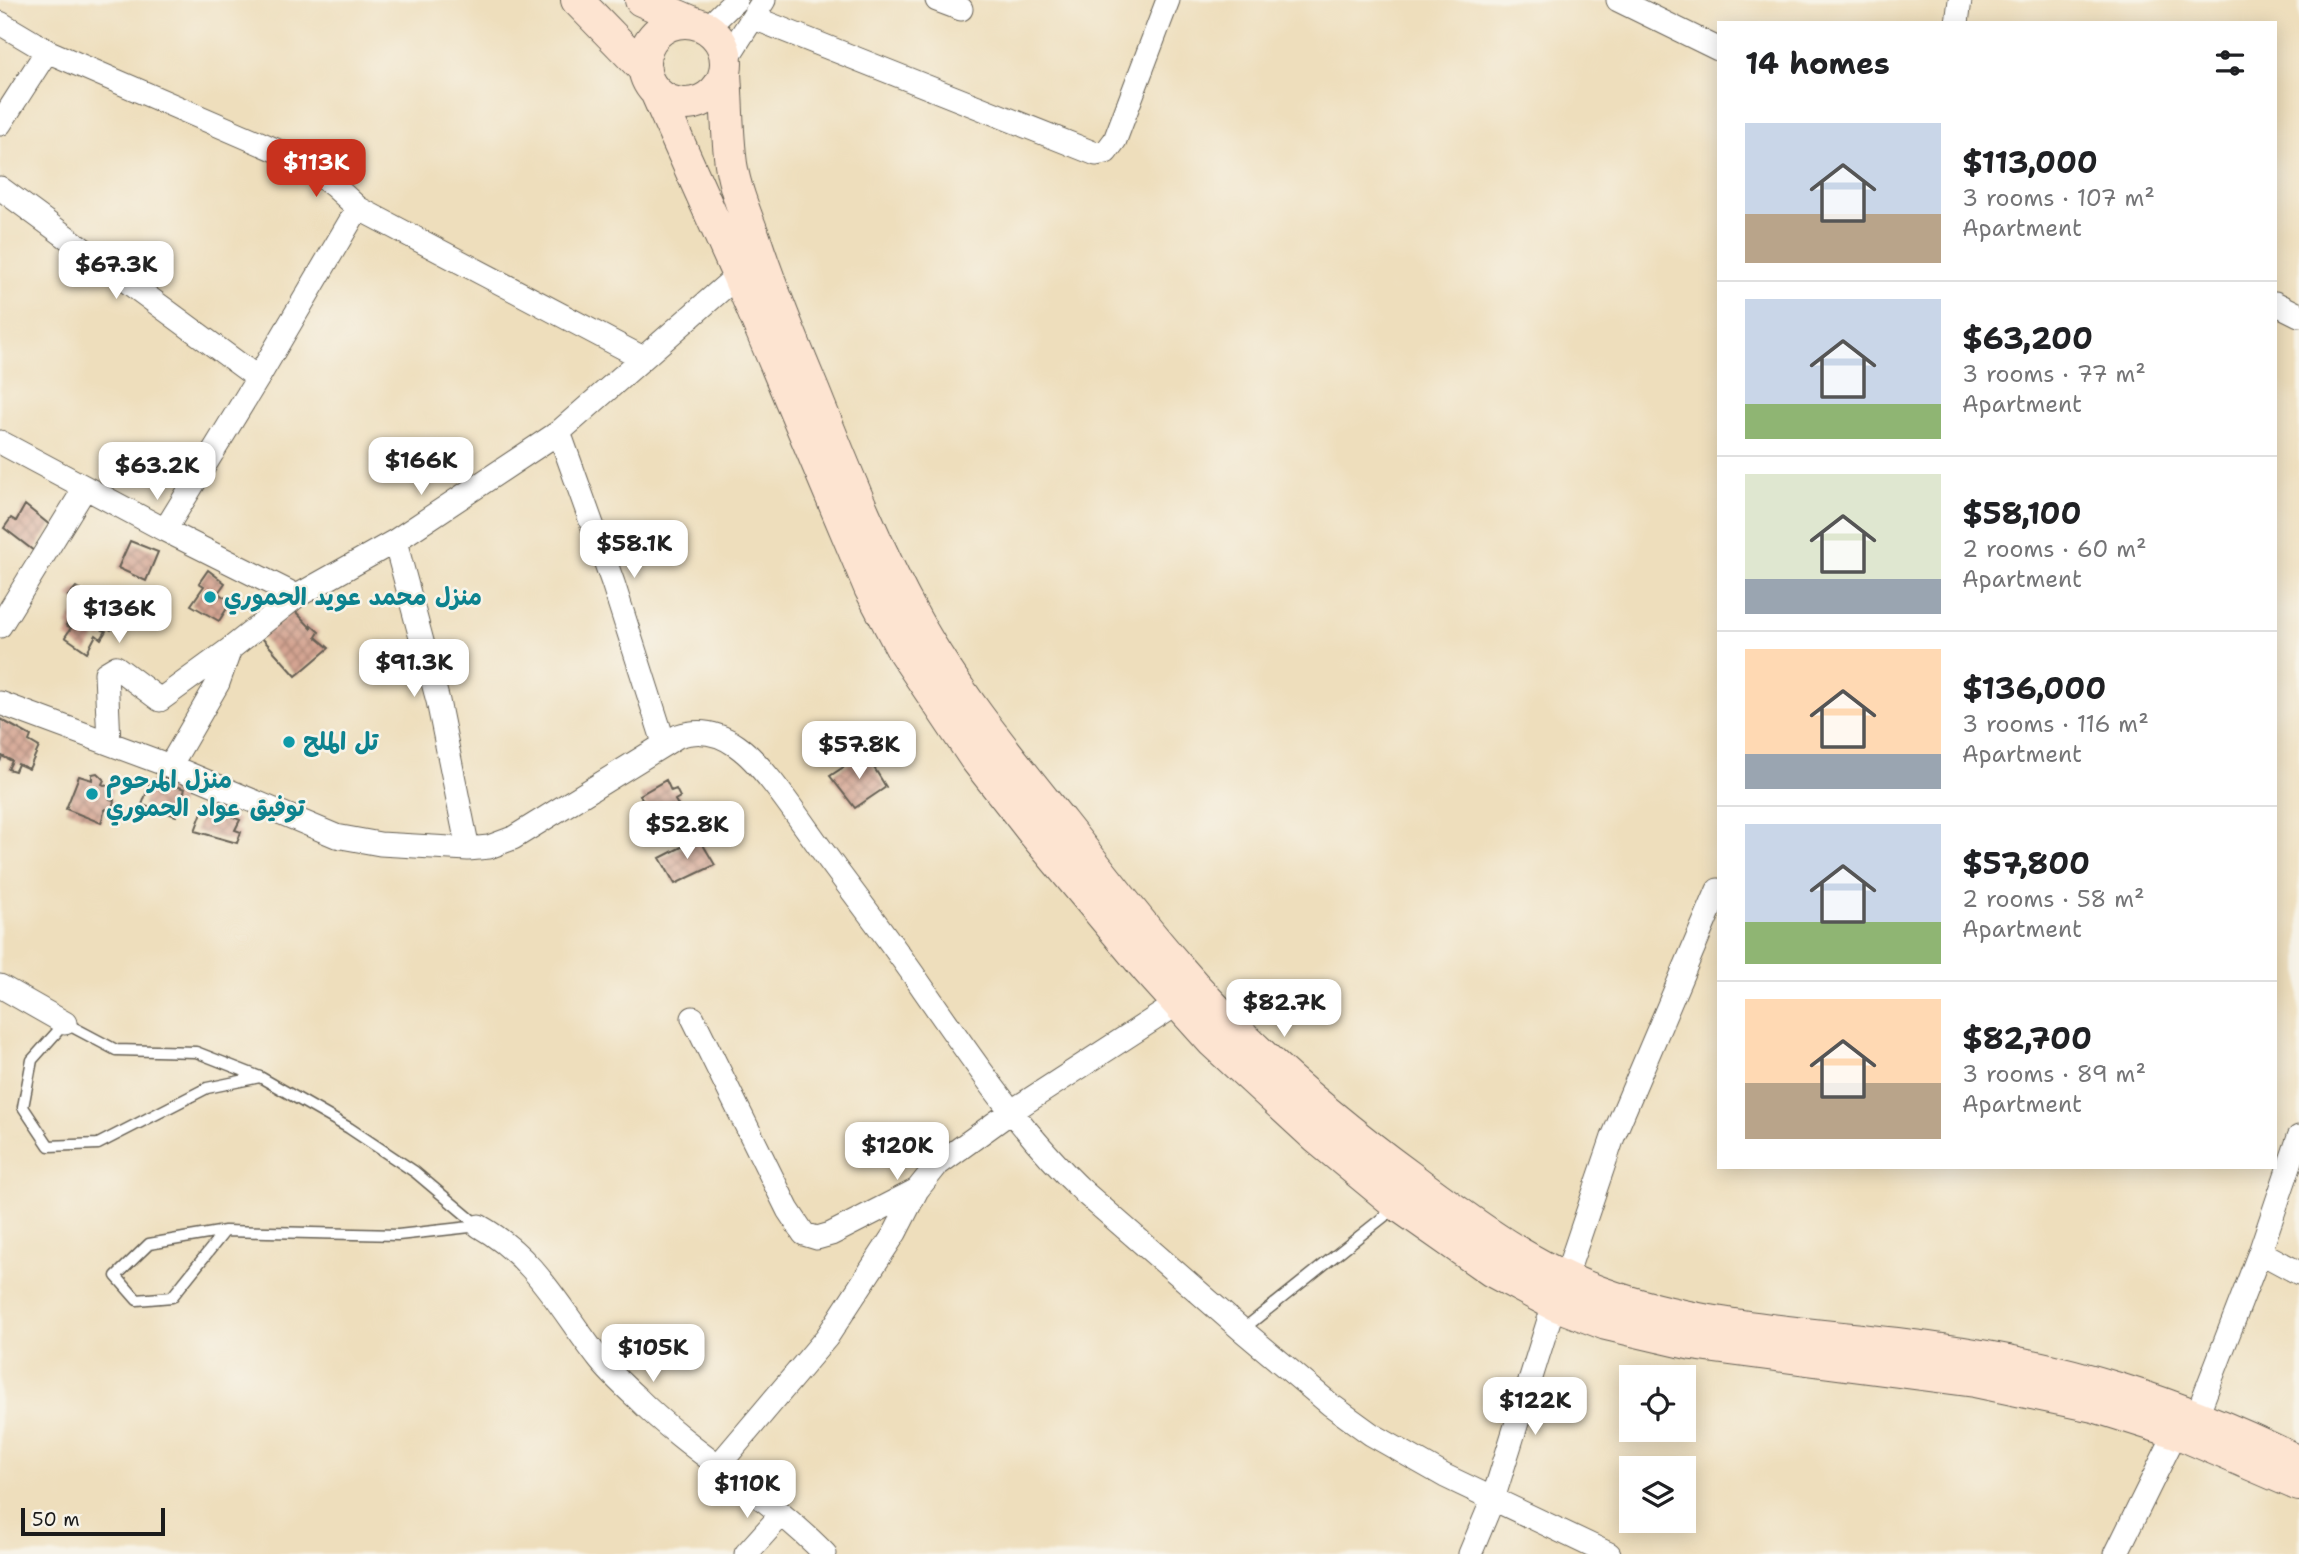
<!DOCTYPE html>
<html lang="en">
<head>
<meta charset="utf-8">
<style>
	body { margin:0; font-family:"Shantell Sans","Playpen Sans Arabic",sans-serif; background:#f6f6f6; color:#202124; height:100vh; display:flex; flex-direction:column; font-size:26px; white-space:nowrap }
	* { box-sizing:border-box; margin:0 }
	p { font-size:23px; color:#757577 }
	.icon { flex:none; width:38px; height:38px; fill:none; stroke:currentColor; stroke-width:2; stroke-linecap:round; stroke-linejoin:round }
	.map { position:relative; flex:1; overflow:hidden }
	.details { position:absolute; left:1717px; top:21px; width:560px; height:1148px; display:flex; flex-direction:column; background:#fff; border-radius:0px; box-shadow:0 4px 18px #0003 }
	.details>* { flex:none }
	.controls { position:absolute; left:1619px; top:1365px; display:grid; gap:14px }
	.controls a { display:grid; place-items:center; width:77px; height:77px; border-radius:0px; background:#fff; box-shadow:0 4px 18px #0003; font-size:35px }
	.scale { position:absolute; left:21px; bottom:18px; width:144px; box-sizing:border-box; padding-left:7px; border:4px solid #1c1c1c; border-top:0; font-size:19px; line-height:24px; white-space:nowrap; color:#1c1c1c; -webkit-text-stroke:5px #f7f3e8; paint-order:stroke }
	.price { position:absolute; translate:-50% -60px; padding:0 16px; border-radius:14px; background:#fff; color:#222; font-size:23px; line-height:46px; filter:drop-shadow(0 2px 4px #0008) }
	.price::after { content:''; position:absolute; left:50%; top:42px; width:21px; height:16px; margin-left:-10px; background:inherit; clip-path:polygon(0 0,100% 0,50% 100%) }
	.price.selected { background:#c8321e; color:#fff }
	ul { padding:0; list-style:none }
	li { display:flex; align-items:center; gap:21px; height:175px; padding:0 28px }
	li+li { border-top:2px solid #e0e0e0 }
	li span { display:grid; place-items:center; flex:none; width:196px; height:140px; border-radius:0px; color:#555 }
	li>.icon { margin-inline-start:auto }
	span .icon { width:84px; height:84px; fill:#fffc; stroke-width:1 }
	li b { font-size:30px }
	h2 { display:flex; justify-content:space-between; align-items:center; height:84px; padding:0 28px; font-size:30px }
	.map>svg:first-child { display:block }
	.building { fill:url(#building-cross-hatch) }
	.lines { fill:none; stroke-linecap:round; stroke-linejoin:round }
	.lane-casing { stroke:#666054; stroke-width:13 }
	.street-casing { stroke:#666054; stroke-width:25 }
	.secondary-casing { stroke:#666054; stroke-width:34 }
	.lane { stroke:#fff; stroke-width:10 }
	.street { stroke:#fff; stroke-width:23 }
	.secondary { stroke:#fde4d1; stroke-width:32 }
	.culture-dot { fill:#0f9aa8; stroke:#f7f3e8; stroke-width:2.5 }
	.labels { text-anchor:middle; stroke-width:5; stroke-linejoin:round; paint-order:stroke }
	.culture-label { font-size:24px; font-weight:bold; fill:#0d838f; stroke:#f7f3e8; text-anchor:start }
</style>
</head>
<body>
<div class="map">
<svg width="2299" height="1554" viewBox="0 0 2299 1554">
	<defs>
		<pattern id="building-cross-hatch" width="8" height="8" patternUnits="userSpaceOnUse" patternTransform="scale(1.75)"><rect width="8" height="8" fill="#d4a492"/><path d="M0 0l8 8M0 8l8-8" fill="none" stroke="#ab8576"/></pattern>
	</defs>
	<rect width="100%" height="100%" fill="#f7f3e8"/>
	<filter id="ink" filterUnits="userSpaceOnUse"><feTurbulence type="fractalNoise" baseFrequency=".0143" numOctaves="2"/><feDisplacementMap in="SourceGraphic" scale="14" xChannelSelector="R" yChannelSelector="G"/><feConvolveMatrix kernelMatrix="1 2 1 2 8 2 1 2 1" color-interpolation-filters="sRGB"/></filter>
	<filter id="wash" filterUnits="userSpaceOnUse"><feTurbulence type="fractalNoise" baseFrequency=".00686" numOctaves="4" result="noise"/><feDisplacementMap in="SourceGraphic" scale="28" xChannelSelector="R" yChannelSelector="G"/><feGaussianBlur stdDeviation="1.57" result="paint"/><feColorMatrix in="noise" values="0 0 0 0 0 0 0 0 0 0 0 0 0 0 0 0 0 1.4 0 .05"/><feComposite in="paint" operator="in"/></filter>
	<g filter="url(#wash)">
		<rect width="100%" height="100%" fill="#eedebc"/>
		<g id="blocks">
			<path class="building" d="M25,505L51,526L34,551L4,528L11,518L16,521Z
				M130,541L158,552L146,581L118,568Z
				M208,570L225,583L218,593L231,602L219,621L191,605L204,586L199,583Z
				M76,587L98,600L101,594L123,612L111,630L106,627L103,630L106,631L101,639L96,635L87,652L65,637L71,628L66,625L79,603L68,596Z
				M294,610L311,628V625L319,632L316,637L329,648L296,676L261,637Z
				M0,719L31,736L29,741L39,747L29,769L18,764L15,771L8,769L12,761L2,756L0,762Z
				M865,753L886,787L855,808L830,776Z
				M97,773L104,780L102,784L113,789L110,799L114,800L112,811L105,809L101,823L66,809L79,776L92,780V774Z
				M164,777L171,779L170,784L185,789L176,816L142,805L151,780L162,784Z
				M666,780L671,791L676,789L680,797L675,800L684,816L670,825L668,820L656,826L640,795Z
				M205,804L226,813L228,806L234,809L231,816L240,820L235,830L241,832L237,843L195,831Z
				M699,838L715,865L675,884L660,858Z"/>
		</g>
	</g>
	<g filter="url(#ink)">
		<use href="#blocks" fill-opacity="0" stroke="#666054" stroke-width="2"/>
		<g class="lines">
			<defs>
				<path id="lane" d="M260,1077L207,1088L98,1144L49,1146L23,1107L32,1060L65,1023L116,1050L196,1052L260,1077L349,1128L415,1172L479,1226
					M225,1231L172,1297L137,1300L116,1276L149,1244L225,1231L398,1235L479,1226
					M1242,1330L1396,1207"/>
				<path id="street" d="M937,0L961,9
					M1618,0L1718,49
					M754,18L1096,154L1106,152L1115,140L1168,0
					M0,23L47,51L299,160L334,186L358,208L643,358
					M1957,23L1960,0
					M707,28L736,0
					M726,60L764,0
					M0,124L47,51
					M0,188L258,378
					M2275,303L2299,315
					M559,432L613,583L664,743
					M0,442L165,530L297,596
					M165,530L258,378L358,208
					M395,541L438,701L468,849
					M0,626L85,488
					M0,703L170,766L336,836L380,844L468,849L489,847L513,838L678,736C699,729 719,733 737,746C766,766 802,824 824,853C857,898 892,943 924,990C973,1060 1022,1134 1085,1193L1242,1330L1331,1405L1371,1434L1445,1476L1609,1554
					M109,743L106,673L116,667L160,700L230,649
					M170,766L218,683L230,649L297,596L395,541L559,432L738,275
					M0,986L65,1023
					M693,1018L788,1210L804,1234L817,1238L831,1234L917,1190
					M479,1226C536,1258 560,1309 599,1359C610,1373 623,1385 636,1397C694,1455 768,1495 825,1554
					M2260,1252L2299,1273
					M1565,1279L1613,1137L1718,890
					M2197,1415L2260,1252L2299,1137
					M718,1466L827,1337L895,1233L917,1190L937,1165L1012,1111L1177,1004
					M746,1554L781,1515
					M1470,1554L1493,1499L1554,1304
					M2116,1554L2176,1432"/>
				<path id="secondary" d="M577,0L645,70
					M641,0L692,22
					M644 63a41 41 0 1 1 82 0a41 41 0 1 1-82 0Z
					M725,73C727,103 727,134 731,164C735,190 746,216 755,240C772,291 792,340 813,390C844,467 875,546 915,619C956,693 1010,758 1062,823C1100,871 1137,920 1177,966C1246,1047 1328,1117 1414,1180C1472,1223 1530,1267 1599,1292C1707,1332 1823,1333 1936,1349C2065,1366 2179,1403 2295,1460
					M656,92L738,275L870,588L902,649L975,758L1033,832L1148,970L1213,1042L1318,1139L1398,1205L1492,1271L1554,1304L1606,1324L1692,1344L1975,1381L2094,1406L2176,1432L2299,1485"/>
			</defs>
			<use href="#lane" class="lane-casing"/>
			<use href="#street" class="street-casing"/>
			<use href="#secondary" class="secondary-casing"/>
			<use href="#lane" class="lane"/>
			<use href="#street" class="street"/>
			<use href="#secondary" class="secondary"/>
		</g>
	</g>
	<g class="culture-dot">
		<circle cx="210" cy="597" r="7"/>
		<circle cx="289" cy="742" r="7"/>
		<circle cx="92" cy="794" r="7"/>
	</g>
	<g class="labels">
		<g class="culture-label">
			<text x="224" y="605">منزل محمد عويد الحموري</text>
			<text x="303" y="750">تل الملح</text>
			<text x="106" y="788">منزل المرحوم<tspan x="106" dy="28">توفيق عواد الحموري</tspan></text>
		</g>
	</g>
</svg>
<div class="controls">
<a><svg class="icon" aria-label="locate" viewBox="0 0 24 24"><circle cx="12" cy="12" r="6"/><path d="M12 2v4M12 18v4M2 12h4M18 12h4"/></svg></a>
<a><svg class="icon" aria-label="layers" viewBox="0 0 24 24"><path d="M12 4l9 5-9 5-9-5zM3 14l9 5 9-5"/></svg></a>
</div>
<div class="scale">50 m</div>
<b class="price selected" style="left:316px;top:199px">$113K</b>
<b class="price" style="left:116px;top:301px">$67.3K</b>
<b class="price" style="left:421px;top:497px">$166K</b>
<b class="price" style="left:157px;top:502px">$63.2K</b>
<b class="price" style="left:634px;top:580px">$58.1K</b>
<b class="price" style="left:119px;top:645px">$136K</b>
<b class="price" style="left:414px;top:699px">$91.3K</b>
<b class="price" style="left:859px;top:781px">$57.8K</b>
<b class="price" style="left:687px;top:861px">$52.8K</b>
<b class="price" style="left:1284px;top:1039px">$82.7K</b>
<b class="price" style="left:897px;top:1182px">$120K</b>
<b class="price" style="left:653px;top:1384px">$105K</b>
<b class="price" style="left:1535px;top:1437px">$122K</b>
<b class="price" style="left:747px;top:1520px">$110K</b>
<section class="details">
<h2>14 homes<svg class="icon" aria-label="filters" viewBox="0 0 24 24"><path d="M4 7h16M4 17h16"/><circle cx="9" cy="7" r="2"/><circle cx="15" cy="17" r="2"/></svg></h2>
<ul>
<li><span style="background:linear-gradient(#c9d6e8 65%,#b9a48a 0)"><svg class="icon" aria-label="home" viewBox="0 0 24 24"><path d="M3 11l9-7 9 7M6 9v11h12V9"/></svg></span><div><b>$113,000</b><p>3 rooms · 107 m²</p><p>Apartment</p></div></li>
<li><span style="background:linear-gradient(#c9d6e8 75%,#8fb573 0)"><svg class="icon" aria-label="home" viewBox="0 0 24 24"><path d="M3 11l9-7 9 7M6 9v11h12V9"/></svg></span><div><b>$63,200</b><p>3 rooms · 77 m²</p><p>Apartment</p></div></li>
<li><span style="background:linear-gradient(#dfe7d0 75%,#9aa5b1 0)"><svg class="icon" aria-label="home" viewBox="0 0 24 24"><path d="M3 11l9-7 9 7M6 9v11h12V9"/></svg></span><div><b>$58,100</b><p>2 rooms · 60 m²</p><p>Apartment</p></div></li>
<li><span style="background:linear-gradient(#ffd9b3 75%,#9aa5b1 0)"><svg class="icon" aria-label="home" viewBox="0 0 24 24"><path d="M3 11l9-7 9 7M6 9v11h12V9"/></svg></span><div><b>$136,000</b><p>3 rooms · 116 m²</p><p>Apartment</p></div></li>
<li><span style="background:linear-gradient(#c9d6e8 70%,#8fb573 0)"><svg class="icon" aria-label="home" viewBox="0 0 24 24"><path d="M3 11l9-7 9 7M6 9v11h12V9"/></svg></span><div><b>$57,800</b><p>2 rooms · 58 m²</p><p>Apartment</p></div></li>
<li><span style="background:linear-gradient(#ffd9b3 60%,#b9a48a 0)"><svg class="icon" aria-label="home" viewBox="0 0 24 24"><path d="M3 11l9-7 9 7M6 9v11h12V9"/></svg></span><div><b>$82,700</b><p>3 rooms · 89 m²</p><p>Apartment</p></div></li>
</ul>
</section>
</div>
</body>
</html>
